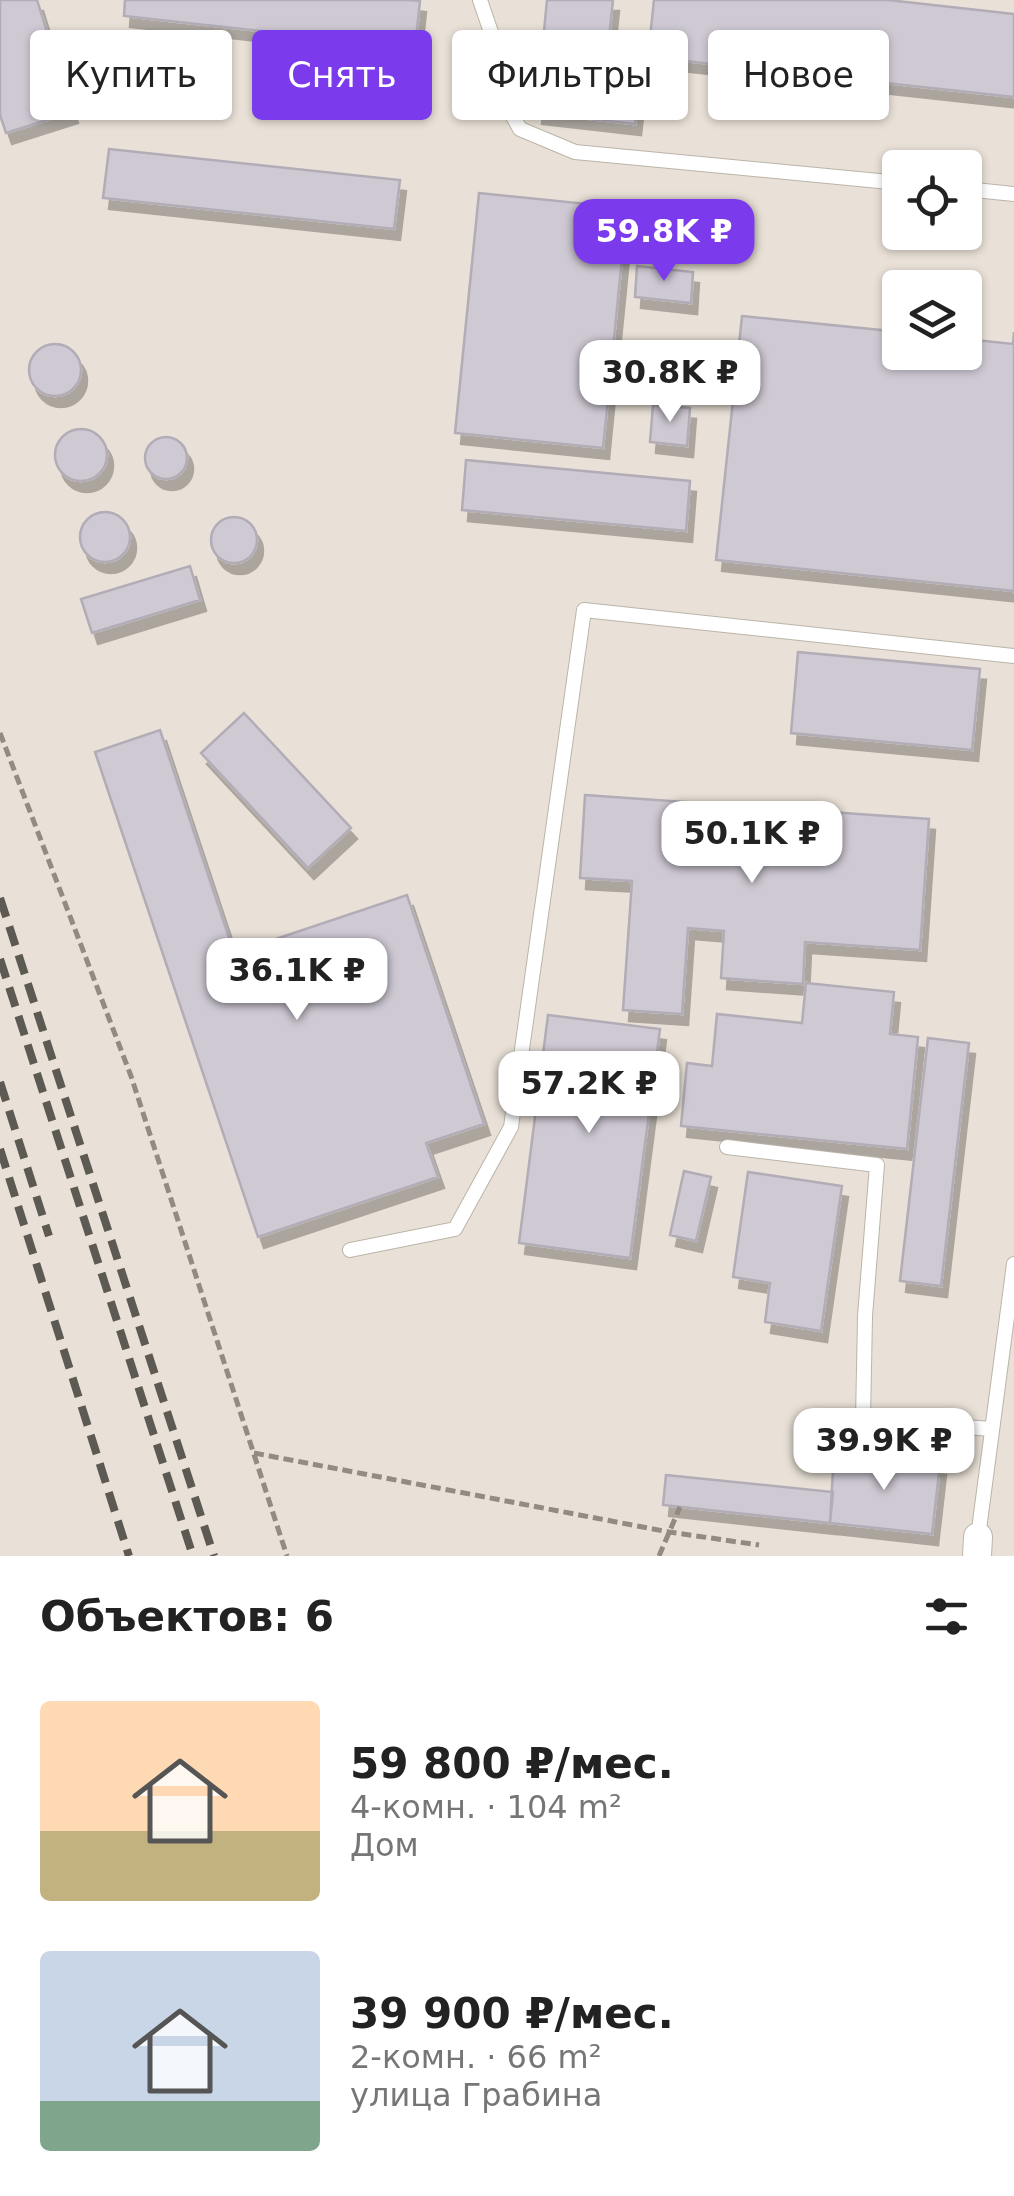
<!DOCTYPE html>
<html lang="ru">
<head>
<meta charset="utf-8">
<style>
	body { margin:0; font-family:"DejaVu Sans",sans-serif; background:#f2f2f2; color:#222; height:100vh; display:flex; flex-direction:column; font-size:38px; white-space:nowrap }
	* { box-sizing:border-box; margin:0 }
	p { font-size:32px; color:#767676 }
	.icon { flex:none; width:55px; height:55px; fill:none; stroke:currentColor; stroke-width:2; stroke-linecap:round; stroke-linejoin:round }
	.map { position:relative; height:1556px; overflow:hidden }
	.side { display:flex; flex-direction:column; background:#fff; flex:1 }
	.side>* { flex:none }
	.banner { position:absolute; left:30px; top:30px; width:955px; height:90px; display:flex; gap:20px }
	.buttons { position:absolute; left:882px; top:150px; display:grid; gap:20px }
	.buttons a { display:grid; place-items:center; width:100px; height:100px; border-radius:10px; background:#fff; box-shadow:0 2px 8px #0004; font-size:50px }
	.price { position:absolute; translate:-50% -85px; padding:0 22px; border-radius:20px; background:#fff; color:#222; font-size:32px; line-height:65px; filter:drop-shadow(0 2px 5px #0008) }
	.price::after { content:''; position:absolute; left:50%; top:60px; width:30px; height:22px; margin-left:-15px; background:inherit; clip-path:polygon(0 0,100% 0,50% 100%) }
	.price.active { background:#7c3aed; color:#fff }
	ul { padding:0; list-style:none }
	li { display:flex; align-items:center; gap:30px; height:250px; padding:0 40px }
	li span { display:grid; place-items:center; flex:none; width:280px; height:200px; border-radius:10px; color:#555 }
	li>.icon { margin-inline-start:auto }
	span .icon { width:120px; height:120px; fill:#fffc; stroke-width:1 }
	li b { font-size:42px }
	h2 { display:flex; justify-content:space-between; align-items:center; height:120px; padding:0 40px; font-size:42px }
	.pill { padding:0 35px; border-radius:10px; background:#fff; box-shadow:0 2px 8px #0004; font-size:35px; line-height:90px }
	.pill.active { background:#7c3aed; color:#fff }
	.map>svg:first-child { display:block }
	.building { fill:#cfc9d4; stroke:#b2acb7; stroke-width:2.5; filter:url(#shadow) }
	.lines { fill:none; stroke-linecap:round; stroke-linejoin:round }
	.service-casing { stroke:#bbb4a9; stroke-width:16 }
	.minor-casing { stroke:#bbb4a9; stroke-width:30 }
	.path { stroke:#918b84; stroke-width:5; stroke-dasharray:10 5; stroke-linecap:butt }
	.service { stroke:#fff; stroke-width:14 }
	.minor { stroke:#fff; stroke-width:28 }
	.rail { stroke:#5d5953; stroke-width:8; stroke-dasharray:20 10; stroke-linecap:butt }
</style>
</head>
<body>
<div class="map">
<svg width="1014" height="1556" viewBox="0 0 1014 1556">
	<defs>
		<filter id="shadow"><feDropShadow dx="6" dy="11" stdDeviation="0" flood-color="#0004"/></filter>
	</defs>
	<rect width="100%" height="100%" fill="#e9e1d7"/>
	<path class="building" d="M0,0H37L72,112L6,133L0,115Z
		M125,0H410L420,1L415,48L124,16Z
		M547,0H613L605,75L640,79L635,124L536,113Z
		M654,0H888L1014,14V97L648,57Z
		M109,149L400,180L394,229L103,198Z
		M479,193L627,208L603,448L455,433Z
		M637,266L693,272L691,303L635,297Z
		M742,316L900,332V352H965V339L1013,344L1014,332V591L716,560Z
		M29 370a26 26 0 1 1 52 0a26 26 0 1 1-52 0Z
		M653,405L690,408L687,446L650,442Z
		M55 455a26 26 0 1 1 52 0a26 26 0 1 1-52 0Z
		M145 458a21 21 0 1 1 42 0a21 21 0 1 1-42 0Z
		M466,460L690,481L686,531L462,510Z
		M80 537a25 25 0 1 1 50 0a25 25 0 1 1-50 0Z
		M211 540a23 23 0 1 1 46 0a23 23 0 1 1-46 0Z
		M190,566L200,600L92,633L81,599Z
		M798,652L980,669L972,750L791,733Z
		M244,713L351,828L308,868L201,753Z
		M160,730L234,953L407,895L484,1124L426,1143L438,1177L258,1237L95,752Z
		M585,795L929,819L920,950L805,942L803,984L721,978L724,931L688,928L682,1014L623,1010L632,881L580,878Z
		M806,983L894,992L890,1034L918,1037L907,1149L681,1126L687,1063L712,1066L717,1014L802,1023Z
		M548,1015L660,1029L630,1258L519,1243Z
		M928,1038L969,1043L941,1286L900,1281Z
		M684,1171L711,1177L696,1241L670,1235Z
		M748,1172L842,1186L821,1331L765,1322L770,1283L733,1277Z
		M834,1452L940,1464L932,1534L830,1523Z
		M666,1475L833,1492L830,1523L663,1505Z"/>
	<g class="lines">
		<defs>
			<path id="service" d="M480,0L493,38L497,88L520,129L575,152L900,183
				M965,189L1014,194
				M727,1147L877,1165L865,1316L863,1420L992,1429
				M350,1250L455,1229L511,1127L584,610L1014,656
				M978,1537L1014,1264"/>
			<path id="minor" d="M977,1556L978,1537"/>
		</defs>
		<use href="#service" class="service-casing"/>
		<use href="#minor" class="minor-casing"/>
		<path class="path" d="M0,733L131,1076L287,1556
			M254,1453L669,1532L759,1545
			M659,1556L680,1507"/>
		<use href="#service" class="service"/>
		<use href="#minor" class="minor"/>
		<path class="rail" d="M0,898L214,1556
			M0,959L193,1556
			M0,1082L49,1236
			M0,1149L129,1556"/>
	</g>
</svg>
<div class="buttons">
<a><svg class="icon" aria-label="locate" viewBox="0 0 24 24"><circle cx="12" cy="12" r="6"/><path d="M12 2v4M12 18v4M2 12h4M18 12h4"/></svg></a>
<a><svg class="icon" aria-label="layers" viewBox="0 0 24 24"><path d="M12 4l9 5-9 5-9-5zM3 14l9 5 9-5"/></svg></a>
</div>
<b class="price active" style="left:664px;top:284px">59.8K ₽</b>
<b class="price" style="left:670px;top:425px">30.8K ₽</b>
<b class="price" style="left:752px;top:886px">50.1K ₽</b>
<b class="price" style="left:297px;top:1023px">36.1K ₽</b>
<b class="price" style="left:589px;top:1136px">57.2K ₽</b>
<b class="price" style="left:884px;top:1493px">39.9K ₽</b>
<div class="banner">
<a class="pill">Купить</a>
<a class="pill active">Снять</a>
<a class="pill">Фильтры</a>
<a class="pill">Новое</a>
</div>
</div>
<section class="side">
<h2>Объектов: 6<svg class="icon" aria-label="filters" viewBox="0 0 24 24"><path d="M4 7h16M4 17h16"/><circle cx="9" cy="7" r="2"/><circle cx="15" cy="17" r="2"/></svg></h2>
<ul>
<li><span style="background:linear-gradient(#ffd9b3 65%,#c2b280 0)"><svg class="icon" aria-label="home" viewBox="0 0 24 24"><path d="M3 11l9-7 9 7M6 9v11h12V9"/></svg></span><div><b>59 800 ₽/мес.</b><p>4-комн. · 104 m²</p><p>Дом</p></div></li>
<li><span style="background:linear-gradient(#c9d6e8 75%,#7fa58c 0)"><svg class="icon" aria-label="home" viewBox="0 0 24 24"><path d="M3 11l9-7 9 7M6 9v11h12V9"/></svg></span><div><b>39 900 ₽/мес.</b><p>2-комн. · 66 m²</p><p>улица Грабина</p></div></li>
</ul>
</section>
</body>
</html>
